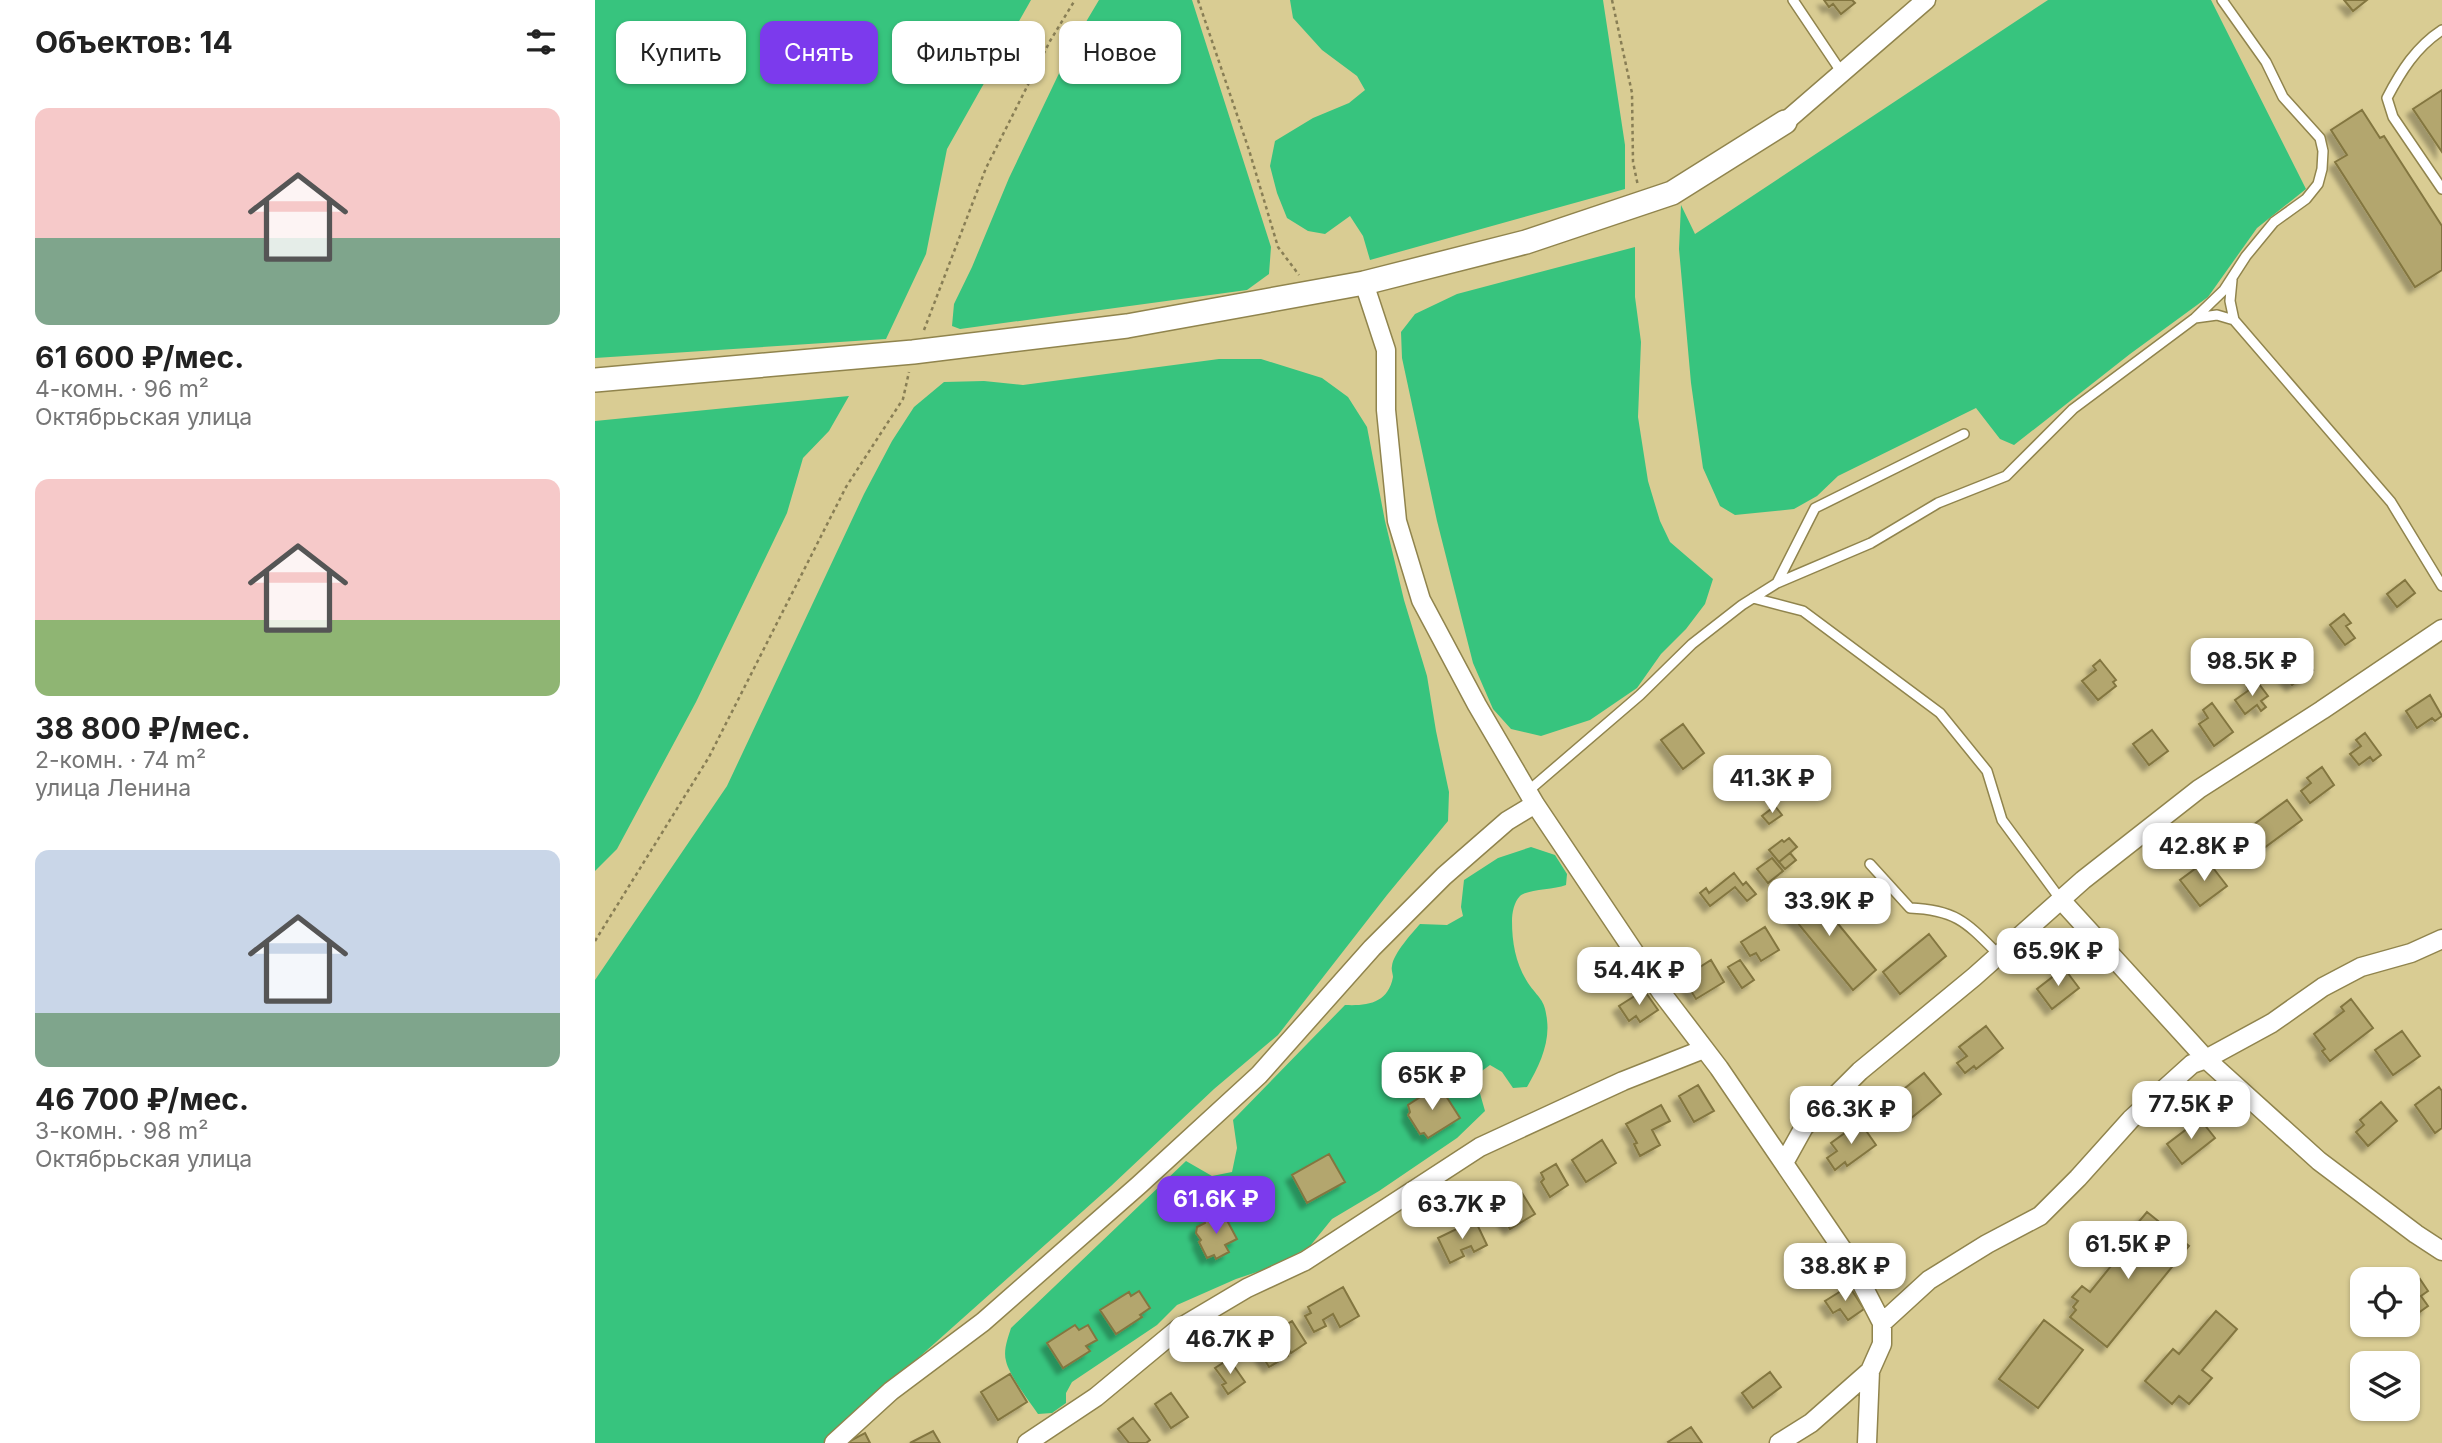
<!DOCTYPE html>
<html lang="ru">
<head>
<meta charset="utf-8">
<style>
	body { margin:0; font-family:Inter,sans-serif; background:#f2f2f2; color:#222; height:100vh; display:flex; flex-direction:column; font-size:26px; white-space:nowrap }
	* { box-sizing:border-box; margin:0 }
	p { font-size:23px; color:#767676 }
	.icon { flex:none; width:38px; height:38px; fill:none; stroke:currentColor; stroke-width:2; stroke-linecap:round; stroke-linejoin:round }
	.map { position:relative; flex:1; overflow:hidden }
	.drawer { display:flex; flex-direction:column; background:#fff; width:595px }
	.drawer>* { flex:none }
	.banner { position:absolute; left:21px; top:21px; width:665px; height:63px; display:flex; gap:14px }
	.buttons { position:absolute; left:1755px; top:1267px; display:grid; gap:14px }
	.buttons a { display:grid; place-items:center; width:70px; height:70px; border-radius:14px; background:#fff; box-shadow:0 2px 5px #0004; font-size:35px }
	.price { position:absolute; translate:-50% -60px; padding:0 16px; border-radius:14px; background:#fff; color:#222; font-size:23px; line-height:46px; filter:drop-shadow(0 2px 4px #0008) }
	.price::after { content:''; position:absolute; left:50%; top:42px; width:21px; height:16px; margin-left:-10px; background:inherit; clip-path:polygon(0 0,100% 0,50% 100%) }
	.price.on { background:#7c3aed; color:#fff }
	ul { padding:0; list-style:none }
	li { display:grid; align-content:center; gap:14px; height:371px; padding:0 35px }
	li span { display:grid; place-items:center; height:217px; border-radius:14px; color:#555 }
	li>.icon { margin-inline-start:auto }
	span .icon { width:126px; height:126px; fill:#fffc; stroke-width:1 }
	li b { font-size:30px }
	h2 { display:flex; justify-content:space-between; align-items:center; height:84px; padding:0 35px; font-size:30px }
	.chip { padding:0 24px; border-radius:14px; background:#fff; box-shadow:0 2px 5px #0004; font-size:24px; line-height:63px }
	.chip.on { background:#7c3aed; color:#fff }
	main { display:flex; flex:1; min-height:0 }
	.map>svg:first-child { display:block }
	.green { fill:#37c47e }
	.building { fill:#b3a66e; stroke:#837640; stroke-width:2; filter:url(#shadow) }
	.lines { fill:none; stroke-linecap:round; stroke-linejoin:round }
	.service-casing { stroke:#90844d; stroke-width:12 }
	.minor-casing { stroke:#90844d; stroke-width:21 }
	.tertiary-casing { stroke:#90844d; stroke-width:26 }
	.path { stroke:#887e55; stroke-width:2.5; stroke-dasharray:3.5 3.5; stroke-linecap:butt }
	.service { stroke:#fff; stroke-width:9 }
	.minor { stroke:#fff; stroke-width:18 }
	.tertiary { stroke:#fff; stroke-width:23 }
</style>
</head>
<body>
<main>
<section class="drawer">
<h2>Объектов: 14<svg class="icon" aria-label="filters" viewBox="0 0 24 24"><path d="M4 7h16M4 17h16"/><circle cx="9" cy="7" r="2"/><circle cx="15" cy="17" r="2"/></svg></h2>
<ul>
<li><span style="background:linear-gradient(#f6c9c9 60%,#7fa58c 0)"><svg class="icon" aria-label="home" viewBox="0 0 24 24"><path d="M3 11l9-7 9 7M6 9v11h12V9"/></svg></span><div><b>61 600 ₽/мес.</b><p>4-комн. · 96 m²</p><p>Октябрьская улица</p></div></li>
<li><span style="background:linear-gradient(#f6c9c9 65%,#8fb573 0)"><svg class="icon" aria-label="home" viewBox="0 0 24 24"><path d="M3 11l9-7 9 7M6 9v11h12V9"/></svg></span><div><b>38 800 ₽/мес.</b><p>2-комн. · 74 m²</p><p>улица Ленина</p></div></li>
<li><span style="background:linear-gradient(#c9d6e8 75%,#7fa58c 0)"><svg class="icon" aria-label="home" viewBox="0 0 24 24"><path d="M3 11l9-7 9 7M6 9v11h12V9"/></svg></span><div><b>46 700 ₽/мес.</b><p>3-комн. · 98 m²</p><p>Октябрьская улица</p></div></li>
</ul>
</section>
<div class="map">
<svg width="1847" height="1443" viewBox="0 0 1847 1443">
	<defs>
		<filter id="shadow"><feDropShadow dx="-6" dy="6" stdDeviation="2" flood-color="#0004"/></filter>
	</defs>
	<rect width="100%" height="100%" fill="#d9cc93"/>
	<path class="green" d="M0,0H436L352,149L331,254L291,339L0,358Z
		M504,0H597L676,247L674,274L652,290L365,329L357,326L359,304L377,267L414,178L479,42Z
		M695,0H1008L1030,145V189L775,260L768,236L755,216L730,234L713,231L692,218L682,193L675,166L680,141L718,118L754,103L770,90L762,76L727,50L698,18Z
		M1453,0H1616L1711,189L1662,228L1613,297L1535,354L1419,445L1405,439L1381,408L1243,476L1222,496L1199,509L1140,515L1125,506L1108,468L1096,383L1084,249L1086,205L1100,234Z
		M1040,247V297L1046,342L1043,417L1053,481L1065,521L1075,542L1118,579L1110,604L1091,629L1066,654L1042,688L995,720L946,736L916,729L898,709L878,663L842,521L807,358L806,332L820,314L862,294Z
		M624,359H666L727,378L753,397L772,427L790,521L809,600L832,676L841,731L854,792L853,821L792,895L683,1035L619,1089L516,1186L303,1376L235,1443H0V980L132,786L269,494L297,441L319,407L349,382L389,381L428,385Z
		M254,396L234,431L208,458L192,513L101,702L22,849L0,871V421Z
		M936,847L960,855L972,874L971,885C958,890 933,889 925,896C919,902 917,913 917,921C917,944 921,964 933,983C944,999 950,999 952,1020C955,1043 944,1067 932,1087L918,1088L907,1072L895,1065L880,1076L890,1111L862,1138L784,1191L737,1219L715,1246L683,1265L641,1279L582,1305L562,1325L477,1382L471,1393V1403L457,1413L443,1414C434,1401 414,1375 411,1361C408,1350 413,1338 416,1328L591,1161L617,1176L637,1172L642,1148L638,1120L750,1005C773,1006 793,1003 798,977C798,974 796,970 797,966C798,954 817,933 825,924L852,925L868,916L866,907L869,880L903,858Z"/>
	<path class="building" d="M1229,0H1257L1260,3L1246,14L1238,4L1234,7Z
		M1749,0H1772L1758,11Z
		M1847,90V152L1818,109Z
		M1767,110L1785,138L1789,136L1847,226V270L1820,287L1740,162L1752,155L1736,130Z
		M1810,580L1820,593L1802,607L1792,594Z
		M1749,614L1756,623L1751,626L1760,638L1750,645L1735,625Z
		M1704,651L1718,670L1697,685L1683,667Z
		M1505,660L1521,680L1518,682L1521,686L1503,700L1487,681L1501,670L1498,666Z
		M1661,680L1673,696L1666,701L1671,707L1666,711L1662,705L1650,714L1640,700L1654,690L1652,687Z
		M1835,695L1847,716L1840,721L1837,718L1822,728L1811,711Z
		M1617,703L1638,732L1619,746L1604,724L1613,718L1608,710Z
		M1088,724L1109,753L1088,769L1066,740Z
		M1557,730L1573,751L1554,765L1538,744Z
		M1770,733L1786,755L1778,761L1775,757L1764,765L1755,754L1766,746L1761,740Z
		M1727,767L1739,785L1715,803L1706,791L1716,783L1712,778Z
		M1692,800L1707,820L1669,848L1654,828Z
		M1180,806L1187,815L1174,824L1167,816Z
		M1194,838L1202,847L1184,862L1174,850L1187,840L1189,842Z
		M1195,853L1201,860L1190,869L1184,862Z
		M1177,858L1188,871L1173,883L1162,869Z
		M1612,860L1632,886L1605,906L1585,880Z
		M1139,873L1148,885L1151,882L1161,894L1152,901L1140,887L1115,906L1105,893L1111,888L1114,893Z
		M1198,886L1217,909L1226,903L1281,970L1258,990L1182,898Z
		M1170,927L1184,950L1166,961L1161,953L1155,956L1146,942Z
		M1334,934L1351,956L1305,994L1288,972Z
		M1116,960L1129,982L1101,999L1088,978Z
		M1145,960L1159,980L1147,988L1133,967Z
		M1469,968L1484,988L1457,1009L1442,989Z
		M1049,990L1063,1010L1045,1022L1041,1016L1034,1021L1024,1006Z
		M1756,999L1778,1028L1735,1061L1727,1051L1730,1049L1719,1034L1749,1011L1746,1007Z
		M1391,1026L1408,1048L1381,1069L1379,1066L1370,1073L1362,1063L1372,1056L1364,1047Z
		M1807,1031L1825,1056L1798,1075L1780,1050Z
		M1329,1073L1346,1094L1310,1123L1295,1104V1100Z
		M844,1085L865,1118L833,1138L829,1133L825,1134L813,1115L815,1112L813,1105Z
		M1103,1085L1119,1111L1099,1122L1084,1096Z
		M1844,1087L1847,1091V1128L1840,1133L1820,1105Z
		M1786,1102L1802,1121L1773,1146L1761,1132L1769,1125L1765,1120Z
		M1066,1105L1075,1121L1057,1130L1065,1145L1045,1156L1039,1144L1042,1143L1031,1124Z
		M1605,1119L1620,1138L1587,1164L1572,1144Z
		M1265,1122L1281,1145L1252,1166L1250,1162L1240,1170L1232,1158L1242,1151L1236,1143Z
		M1007,1140L1021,1163L991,1182L977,1160Z
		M734,1154L750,1182L712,1203L697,1175Z
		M961,1164L973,1185L955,1197L946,1182L949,1179L946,1173Z
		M922,1185L940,1214L915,1229L898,1200Z
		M627,1211L642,1239L630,1245L634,1252L621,1259L619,1255L612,1258L604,1242L606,1240L601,1233L602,1227L610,1223L609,1220Z
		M1552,1212L1594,1246L1512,1347L1475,1317L1481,1310L1478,1307L1483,1301L1477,1297L1487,1286L1495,1292L1546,1229L1541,1225Z
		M880,1220L892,1245L879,1252L876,1246L866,1250L869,1256L855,1263L843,1238Z
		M1825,1279L1833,1291L1826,1296L1833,1306L1815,1319L1813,1288Z
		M1254,1286L1269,1309L1253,1320L1245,1309L1238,1313L1230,1301Z
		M748,1287L764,1316L745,1327L738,1314L728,1320L731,1326L719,1332L710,1316L716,1313L713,1307Z
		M544,1291L555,1308L545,1315L547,1317L521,1334L505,1310L534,1292L536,1296Z
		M1621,1311L1642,1329L1607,1370L1617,1378L1594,1404L1584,1396L1577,1404L1550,1381L1578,1349L1584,1354Z
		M1449,1320L1488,1350L1443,1408L1404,1379Z
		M697,1321L711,1343L696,1353L691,1345L687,1347L693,1356L674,1367L660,1344Z
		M480,1325L484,1330L493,1325L502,1340L491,1346L495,1351L468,1368L452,1343Z
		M634,1359L650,1382L633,1394L627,1385L631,1383L620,1368Z
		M1175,1372L1186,1387L1158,1408L1147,1393Z
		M415,1374L432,1402L403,1420L386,1392Z
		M576,1393L593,1417L576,1428L560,1404Z
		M538,1418L555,1440L551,1443H534L523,1429Z
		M1096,1427L1107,1443H1074L1073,1442Z
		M338,1431L345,1443H315Z
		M270,1433L275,1443H251Z"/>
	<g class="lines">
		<defs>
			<path id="service" d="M1198,0L1247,73
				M1847,30C1821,47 1806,71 1792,98L1798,117L1847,189
				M1637,280L1635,301L1639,320L1796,502L1847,586
				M1600,318L1622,315L1639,320
				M1182,583L1276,543L1343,503L1411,476L1478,409L1600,318L1629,290L1651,256L1679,222L1711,199L1723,184L1727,169L1728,151L1725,138L1688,97L1671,62L1627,0
				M1158,598L1208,611L1345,713L1392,771L1407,820L1466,900
				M932,792L1045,695L1097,644L1147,605L1182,583L1220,508L1369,434
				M1275,864L1315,908C1362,910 1372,923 1404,955"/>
			<path id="minor" d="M1190,122L1331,0
				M769,283L791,350V410L802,521L826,600L882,705L940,804L1066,992L1124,1068L1254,1259L1287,1323
				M1466,900L1611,1059L1724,1161L1821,1234L1847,1251
				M1189,1163L1209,1127L1265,1071L1379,977L1488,880L1604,789L1727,710L1847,629
				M239,1443L296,1391L388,1322L544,1185L664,1075L777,948L849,876L912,821L940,804
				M432,1443L501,1397L583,1329L652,1288L710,1261L885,1147L1028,1081L1109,1049
				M1184,1443L1216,1423L1275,1371L1287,1344V1323L1334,1280L1392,1244L1445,1216L1483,1178L1536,1119L1597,1064L1611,1059L1677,1023L1728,987L1766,967L1816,953L1847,939
				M1272,1443L1275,1371"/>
			<path id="tertiary" d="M0,380L318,352L532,326L769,283L931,242L1077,193L1190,122"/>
		</defs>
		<use href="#service" class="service-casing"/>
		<use href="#minor" class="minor-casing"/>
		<use href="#tertiary" class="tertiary-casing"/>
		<path class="path" d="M603,0L654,150L683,247L704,275
			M1017,0L1037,93L1038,162L1043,186
			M329,330L391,168L455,41L480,0
			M0,941L114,757L251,487L308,399L314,372"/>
		<use href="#service" class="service"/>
		<use href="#minor" class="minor"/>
		<use href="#tertiary" class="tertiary"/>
	</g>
</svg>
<div class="buttons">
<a><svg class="icon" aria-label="locate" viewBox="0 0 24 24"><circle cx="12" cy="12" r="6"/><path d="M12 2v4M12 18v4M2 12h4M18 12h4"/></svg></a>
<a><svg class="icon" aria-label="layers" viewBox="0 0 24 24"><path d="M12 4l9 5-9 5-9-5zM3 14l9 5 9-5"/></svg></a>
</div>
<b class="price" style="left:1657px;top:698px">98.5K ₽</b>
<b class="price" style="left:1177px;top:815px">41.3K ₽</b>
<b class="price" style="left:1609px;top:883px">42.8K ₽</b>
<b class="price" style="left:1234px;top:938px">33.9K ₽</b>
<b class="price" style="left:1463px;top:988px">65.9K ₽</b>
<b class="price" style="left:1044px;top:1007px">54.4K ₽</b>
<b class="price" style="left:837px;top:1112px">65K ₽</b>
<b class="price" style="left:1596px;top:1141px">77.5K ₽</b>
<b class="price" style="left:1256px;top:1146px">66.3K ₽</b>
<b class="price on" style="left:621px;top:1236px">61.6K ₽</b>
<b class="price" style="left:867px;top:1241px">63.7K ₽</b>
<b class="price" style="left:1533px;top:1281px">61.5K ₽</b>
<b class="price" style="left:1250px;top:1303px">38.8K ₽</b>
<b class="price" style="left:635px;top:1376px">46.7K ₽</b>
<div class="banner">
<a class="chip">Купить</a>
<a class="chip on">Снять</a>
<a class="chip">Фильтры</a>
<a class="chip">Новое</a>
</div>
</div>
</main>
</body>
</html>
